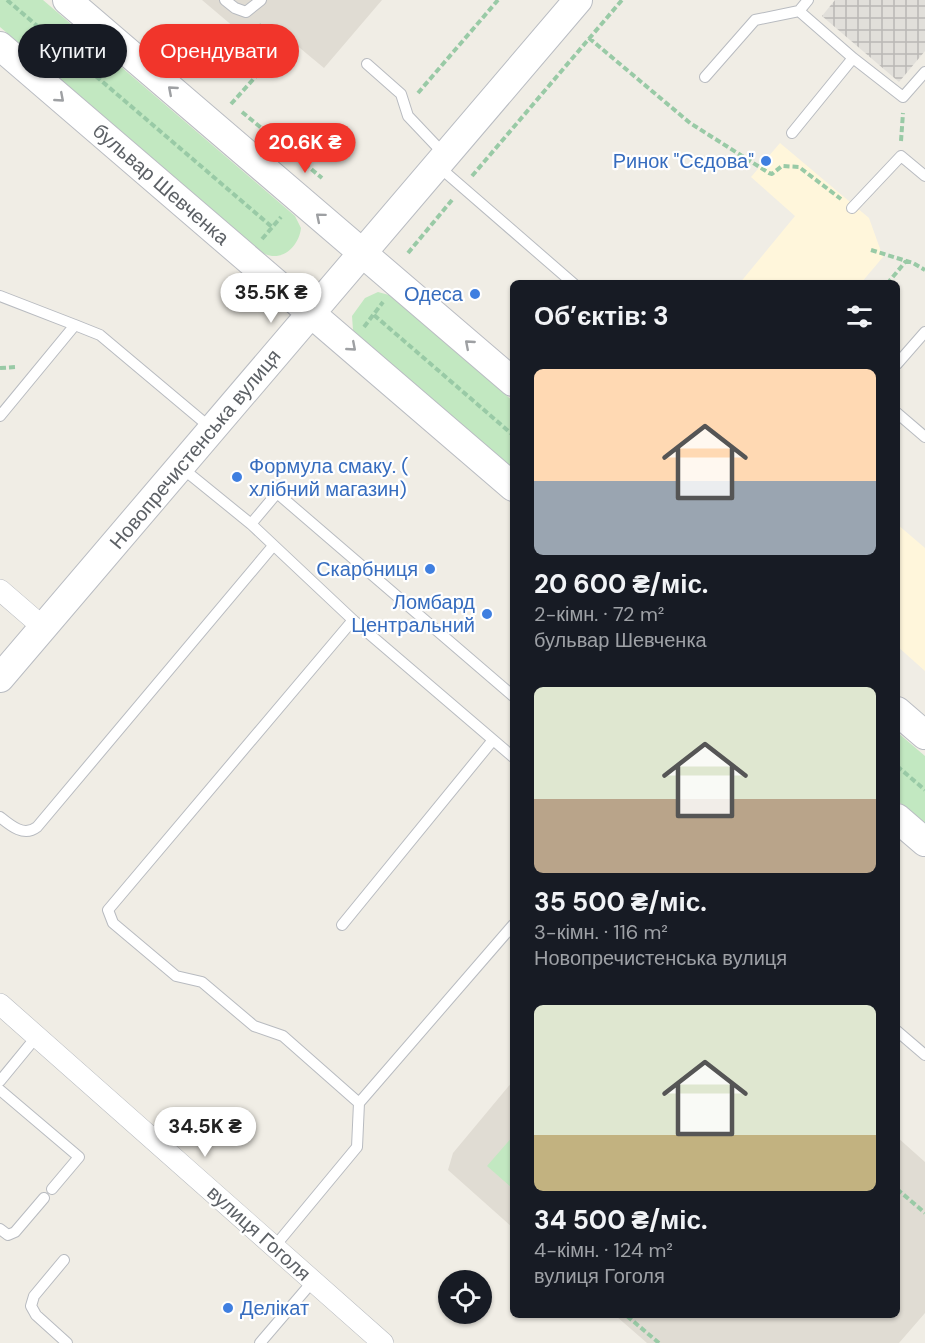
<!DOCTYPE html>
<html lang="uk">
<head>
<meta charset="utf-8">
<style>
	body { margin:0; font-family:"DM Sans",sans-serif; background:#20242c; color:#f1f3f6; height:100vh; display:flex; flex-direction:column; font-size:22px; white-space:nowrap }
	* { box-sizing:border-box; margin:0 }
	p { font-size:20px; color:#9ea1a6 }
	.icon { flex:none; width:33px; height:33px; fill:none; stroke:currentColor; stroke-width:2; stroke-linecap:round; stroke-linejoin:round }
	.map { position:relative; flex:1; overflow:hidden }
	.side { position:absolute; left:510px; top:280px; width:390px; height:1038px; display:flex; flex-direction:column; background:#171b24; border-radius:9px; box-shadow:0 2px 4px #0004 }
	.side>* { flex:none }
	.hud { position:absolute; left:18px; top:24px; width:402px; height:54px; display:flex; gap:12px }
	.buttons { position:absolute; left:438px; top:1270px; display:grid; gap:12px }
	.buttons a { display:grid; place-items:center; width:54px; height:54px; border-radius:50%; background:#171b24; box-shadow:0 2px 4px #0004; font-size:30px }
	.price { position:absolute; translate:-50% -51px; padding:0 14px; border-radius:21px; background:#fff; color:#222; font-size:20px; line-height:39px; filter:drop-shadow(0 2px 3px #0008) }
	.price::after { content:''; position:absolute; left:50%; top:36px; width:18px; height:14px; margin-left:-9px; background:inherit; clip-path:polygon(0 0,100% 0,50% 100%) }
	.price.selected { background:#f1352b; color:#fff }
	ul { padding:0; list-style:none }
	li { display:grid; align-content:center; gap:12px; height:318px; padding:0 24px }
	li span { display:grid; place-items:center; height:186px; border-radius:9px; color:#555 }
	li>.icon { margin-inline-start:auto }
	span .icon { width:108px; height:108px; fill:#fffc; stroke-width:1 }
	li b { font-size:26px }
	h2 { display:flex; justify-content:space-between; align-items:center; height:72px; padding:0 24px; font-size:26px }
	.chip { padding:0 21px; border-radius:27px; background:#171b24; box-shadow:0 2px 4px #0004; font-size:21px; line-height:54px }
	.chip.selected { background:#f1352b; color:#fff }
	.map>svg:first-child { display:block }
	.commercial { fill:#fff6db }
	.industrial { fill:url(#industrial-grid) }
	.education { fill:#e0dcd3 }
	.green { fill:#c2e8c1 }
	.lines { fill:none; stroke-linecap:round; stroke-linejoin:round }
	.lane-casing { stroke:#b8bbc0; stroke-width:12 }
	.street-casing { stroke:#b8bbc0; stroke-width:22 }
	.secondary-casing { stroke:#b9bcc2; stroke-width:30 }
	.path { stroke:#99caa6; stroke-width:4; stroke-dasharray:6 3; stroke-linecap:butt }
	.lane { stroke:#fff; stroke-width:10 }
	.street { stroke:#fff; stroke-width:21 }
	.secondary { stroke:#fff; stroke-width:28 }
	.oneway { stroke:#9ea0a3 }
	.shop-dot { fill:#3f7fe0; stroke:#fff; stroke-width:2 }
	.labels { text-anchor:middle; stroke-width:4.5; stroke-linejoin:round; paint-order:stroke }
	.shop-label { font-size:20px; fill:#366cbe; stroke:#fff; text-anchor:end }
	.street-label { font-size:20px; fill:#5d6166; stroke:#fff }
</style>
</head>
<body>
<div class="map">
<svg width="925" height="1343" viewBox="0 0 925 1343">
	<defs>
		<pattern id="industrial-grid" width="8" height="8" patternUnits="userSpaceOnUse" patternTransform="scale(1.5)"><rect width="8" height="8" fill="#e1dfda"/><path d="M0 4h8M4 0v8" fill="none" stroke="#bab8b5"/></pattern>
	</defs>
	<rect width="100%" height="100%" fill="#f0ede5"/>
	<path class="commercial" d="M780,143L869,218L883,257L861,283L739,284L795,216L751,177Z
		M897,524L925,548V671L897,646Z"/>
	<path class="industrial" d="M835,0H925V51L899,82L822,16Z"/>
	<path class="education" d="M202,0H382L324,68L289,39L261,50Z
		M513,1081V1228L448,1170L453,1153Z
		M897,1137L925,1162V1313L899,1343H647L616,1316H897Z"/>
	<path class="green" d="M0,0H43L295,216L301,228C299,247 281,263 263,253L0,27Z
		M378,292L389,295L513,401V469L357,335L353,330L352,316L365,298Z
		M897,732L925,756V824L897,800Z
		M513,1136V1189L487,1166Z"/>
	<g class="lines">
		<defs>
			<path id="lane" d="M225,0L235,8L246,12L261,0
				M853,58L903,97L925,72
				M367,64L401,94L408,116L444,154
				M705,77L755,20L799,11L808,0
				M792,133L853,58L799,11
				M438,166L574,284
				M852,208L901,156L925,176
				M0,296L75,325
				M897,364L925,332
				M897,413L925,437
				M0,416L75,325L100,335L212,429
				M182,468L251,524L277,493L513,696
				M251,524L353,620L513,757
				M353,620L108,910L113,923L176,976L202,982L254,1026L283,1036L359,1103
				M0,817C11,826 24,837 37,827L273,546
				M342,925L493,740
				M897,1031L925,1055
				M0,1081L37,1036
				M0,1090L79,1157L52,1189
				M0,1229L8,1235L15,1232L44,1198
				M275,1246L357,1147L359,1103L513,925
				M64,1260L34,1296L31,1306L36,1315L67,1343
				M260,1343L313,1281"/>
			<path id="street" d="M0,590L44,628
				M0,1004L383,1343"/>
			<path id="secondary" d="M67,0L513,382
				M0,46L513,487
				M0,678L578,0
				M897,711L925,735
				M897,818L925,842"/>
		</defs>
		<use href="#lane" class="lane-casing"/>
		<use href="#street" class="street-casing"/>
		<use href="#secondary" class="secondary-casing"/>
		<path class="path" d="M7,0L272,227
			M589,38L690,123L769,173L772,174L782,166L799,167L841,199
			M418,93L498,0
			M231,104L268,63L259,24
			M242,112L322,178
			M901,141L903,113
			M472,176L622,0
			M262,239L281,217
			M871,250L913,263L925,270
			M408,253L452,200
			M887,284L906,261
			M374,315L513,435
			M364,327L383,302
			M0,368L17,367
			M897,766L925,790
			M897,1189L925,1213
			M627,1316L659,1343"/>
		<use href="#lane" class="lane"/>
		<use href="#street" class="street"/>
		<use href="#secondary" class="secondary"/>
	</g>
	<defs><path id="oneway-chevron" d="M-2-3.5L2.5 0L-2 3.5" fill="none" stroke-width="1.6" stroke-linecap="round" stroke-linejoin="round" transform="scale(1.5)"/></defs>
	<g class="oneway">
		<use href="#oneway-chevron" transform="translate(172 90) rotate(-139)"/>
		<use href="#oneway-chevron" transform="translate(60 98) rotate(41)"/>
		<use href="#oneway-chevron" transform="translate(320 217) rotate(-140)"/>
		<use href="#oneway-chevron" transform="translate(469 344) rotate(-139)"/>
		<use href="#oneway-chevron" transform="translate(352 347) rotate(41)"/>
	</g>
	<g class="shop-dot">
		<circle cx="766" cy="161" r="6"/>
		<circle cx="475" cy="294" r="6"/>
		<circle cx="237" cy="477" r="6"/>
		<circle cx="430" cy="569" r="6"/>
		<circle cx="487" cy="614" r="6"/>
		<circle cx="228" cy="1308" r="6"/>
	</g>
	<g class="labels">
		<g class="shop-label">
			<text x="754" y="168">Ринок "Сєдова"</text>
			<text x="463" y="301">Одеса</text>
			<text x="249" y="473" text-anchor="start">Формула смаку. (<tspan x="249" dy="23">хлібний магазин)</tspan></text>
			<text x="418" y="576">Скарбниця</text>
			<text x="475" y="609">Ломбард<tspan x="475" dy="23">Центральний</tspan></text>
			<text x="240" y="1315" text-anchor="start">Делікат</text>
		</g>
		<g class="street-label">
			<text transform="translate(161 184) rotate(41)" y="7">бульвар Шевченка</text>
			<text transform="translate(195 449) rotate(-50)" y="7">Новопречистенська вулиця</text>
			<text transform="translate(259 1233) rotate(42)" y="7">вулиця Гоголя</text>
		</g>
	</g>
</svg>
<div class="buttons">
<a><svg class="icon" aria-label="locate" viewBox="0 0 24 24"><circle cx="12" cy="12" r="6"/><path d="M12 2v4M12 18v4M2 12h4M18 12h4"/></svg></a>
</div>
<b class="price selected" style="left:305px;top:174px">20.6K ₴</b>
<b class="price" style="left:271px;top:324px">35.5K ₴</b>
<b class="price" style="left:205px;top:1158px">34.5K ₴</b>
<div class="hud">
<a class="chip">Купити</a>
<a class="chip selected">Орендувати</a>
</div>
<section class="side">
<h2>Об’єктів: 3<svg class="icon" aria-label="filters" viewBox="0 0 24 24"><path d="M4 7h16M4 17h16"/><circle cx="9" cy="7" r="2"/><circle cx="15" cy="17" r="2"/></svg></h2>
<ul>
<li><span style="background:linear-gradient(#ffd9b3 60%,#9aa5b1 0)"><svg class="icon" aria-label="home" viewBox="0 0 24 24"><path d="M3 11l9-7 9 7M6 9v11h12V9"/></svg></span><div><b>20 600 ₴/міс.</b><p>2-кімн. · 72 m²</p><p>бульвар Шевченка</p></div></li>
<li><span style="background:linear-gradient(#dfe7d0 60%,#b9a48a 0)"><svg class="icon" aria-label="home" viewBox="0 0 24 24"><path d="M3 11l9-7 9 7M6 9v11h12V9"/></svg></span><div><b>35 500 ₴/міс.</b><p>3-кімн. · 116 m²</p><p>Новопречистенська вулиця</p></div></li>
<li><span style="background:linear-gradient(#dfe7d0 70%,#c2b280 0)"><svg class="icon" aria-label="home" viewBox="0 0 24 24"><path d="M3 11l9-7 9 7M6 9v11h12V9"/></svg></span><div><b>34 500 ₴/міс.</b><p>4-кімн. · 124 m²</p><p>вулиця Гоголя</p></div></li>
</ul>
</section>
</div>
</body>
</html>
